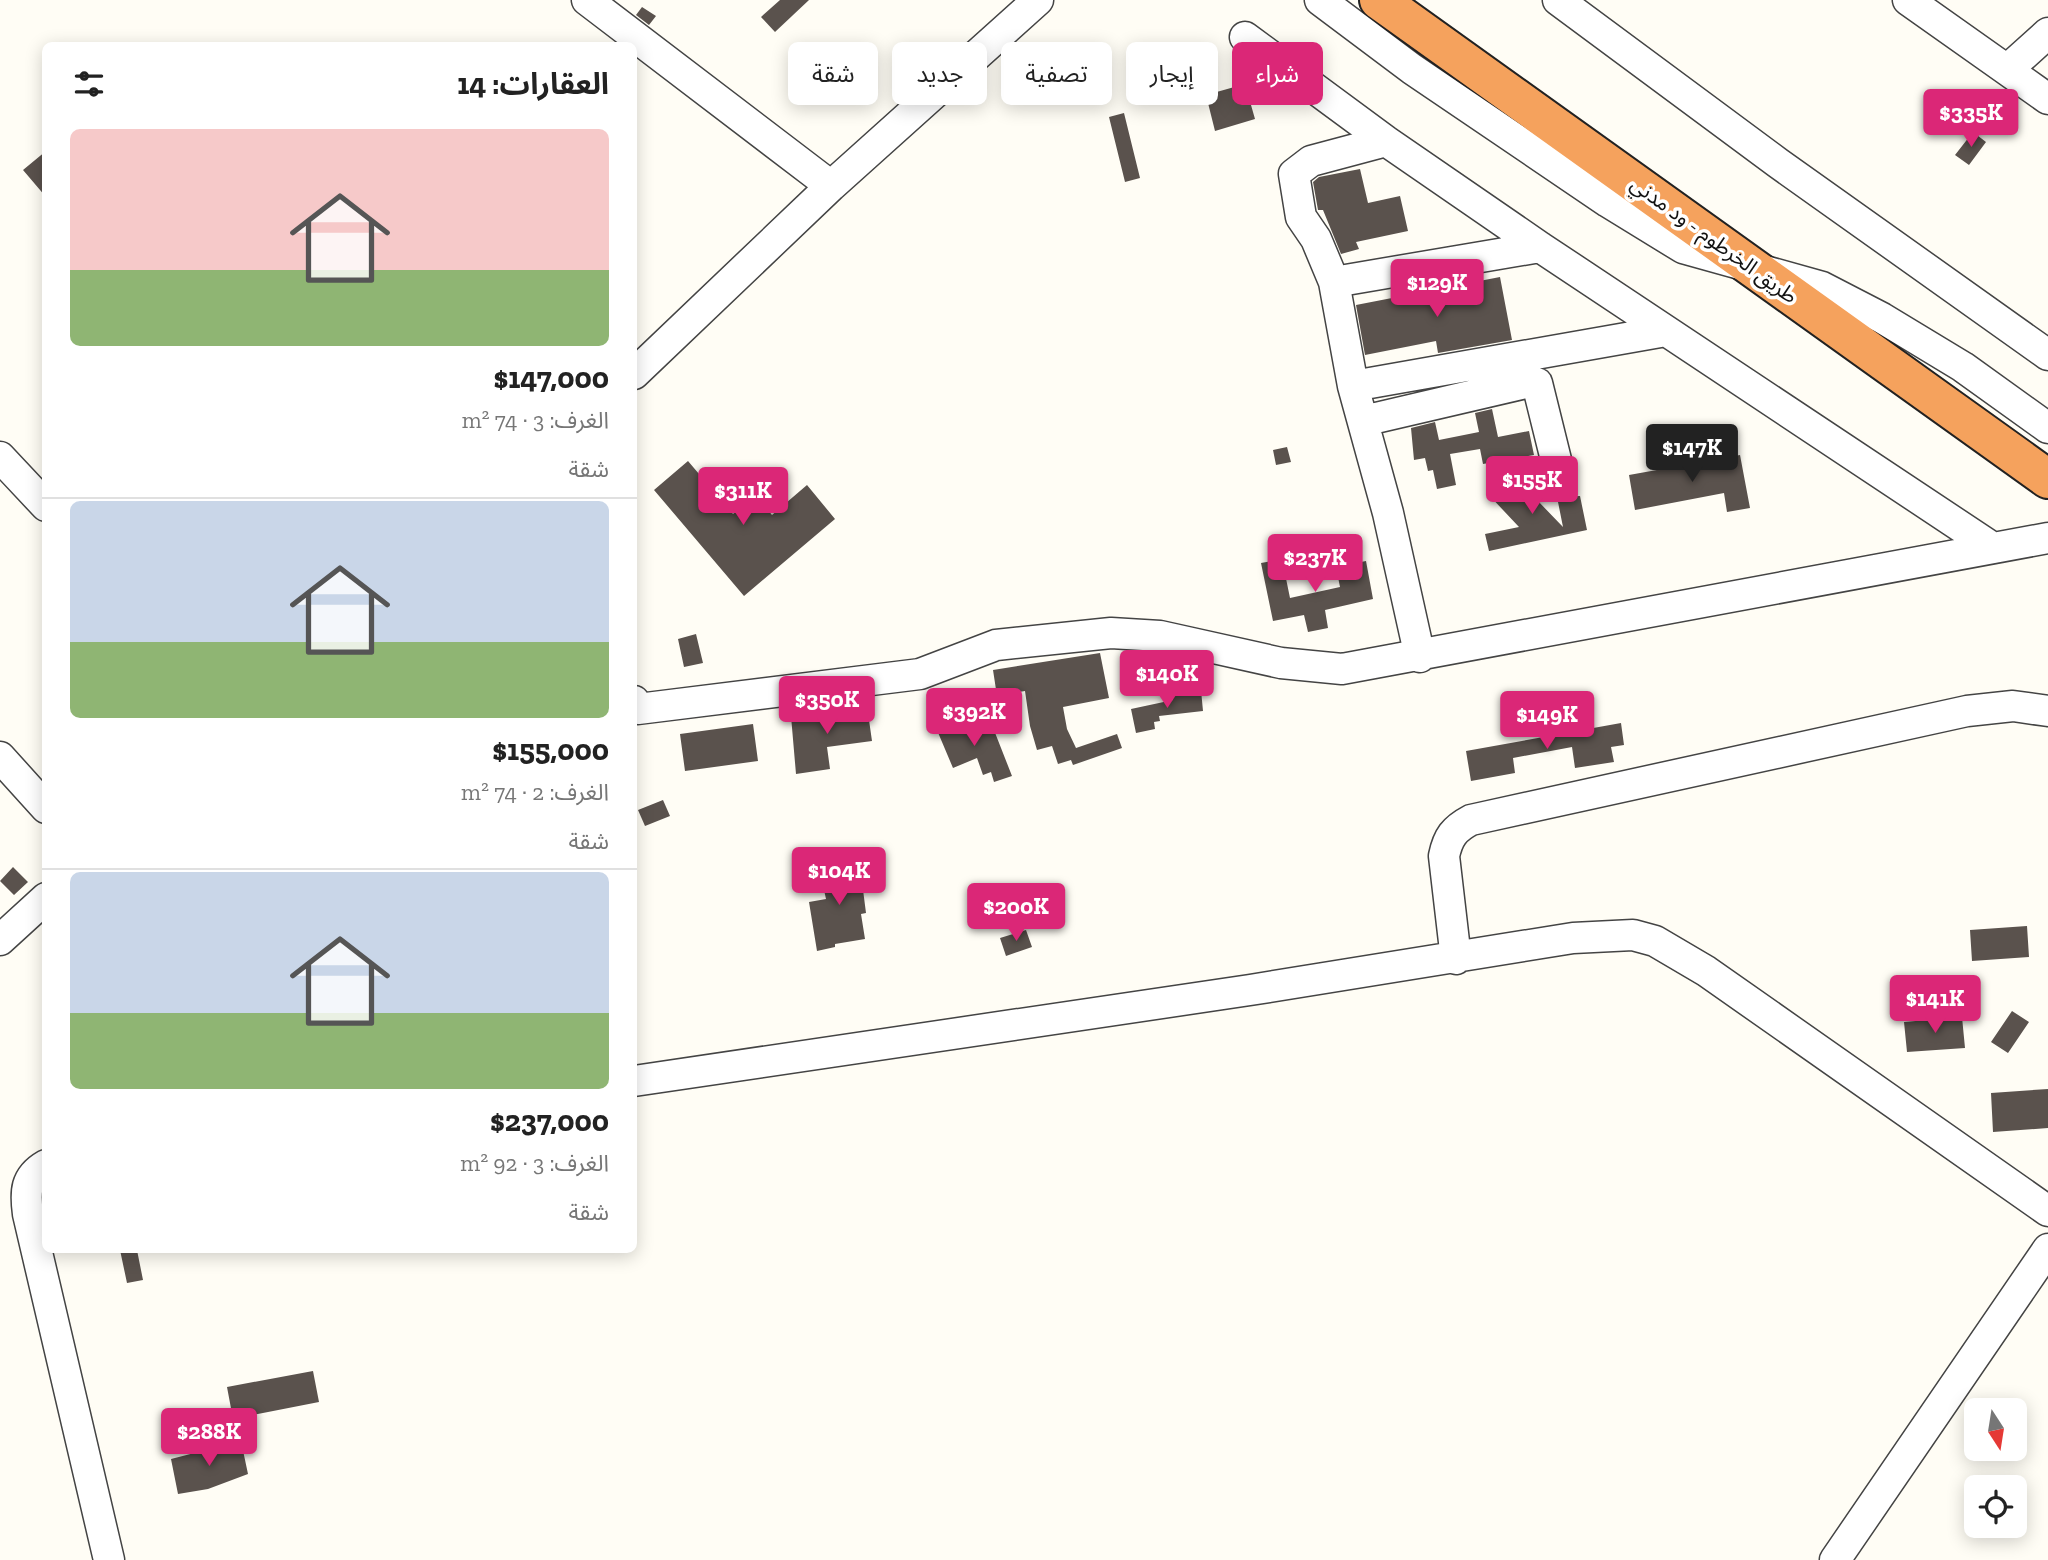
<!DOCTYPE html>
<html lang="ar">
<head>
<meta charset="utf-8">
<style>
	body { margin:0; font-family:"Zilla Slab","Noto Sans Arabic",serif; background:#f6f6f6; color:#222; direction:rtl; height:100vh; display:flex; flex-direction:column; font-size:26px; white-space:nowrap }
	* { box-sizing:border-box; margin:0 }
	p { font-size:23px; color:#767676 }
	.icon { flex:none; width:38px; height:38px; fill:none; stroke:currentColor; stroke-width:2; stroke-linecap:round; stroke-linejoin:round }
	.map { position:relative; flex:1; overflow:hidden; direction:ltr }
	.drawer { position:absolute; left:42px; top:42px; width:595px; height:1211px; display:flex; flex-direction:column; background:#fff; border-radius:10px; box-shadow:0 4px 18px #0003; direction:rtl }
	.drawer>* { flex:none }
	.hud { position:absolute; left:658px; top:42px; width:665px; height:63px; direction:rtl; display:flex; gap:14px }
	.needle { width:46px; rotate:168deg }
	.controls { position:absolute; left:1964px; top:1398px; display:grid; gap:14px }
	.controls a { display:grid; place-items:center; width:63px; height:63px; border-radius:10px; background:#fff; box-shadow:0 4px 18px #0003; font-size:35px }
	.price { position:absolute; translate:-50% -60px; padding:0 16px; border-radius:7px; background:#db2777; color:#fff; font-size:23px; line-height:46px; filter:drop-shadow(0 2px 4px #0008) }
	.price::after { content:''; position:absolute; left:50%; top:42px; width:21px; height:16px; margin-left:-10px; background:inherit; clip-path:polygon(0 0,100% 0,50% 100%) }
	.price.current { background:#222; color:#fff }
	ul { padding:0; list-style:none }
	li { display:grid; align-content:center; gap:14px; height:371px; padding:0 28px }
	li+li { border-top:2px solid #e0e0e0 }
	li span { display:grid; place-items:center; height:217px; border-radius:10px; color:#555 }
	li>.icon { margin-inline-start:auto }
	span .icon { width:126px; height:126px; fill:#fffc; stroke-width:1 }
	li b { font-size:30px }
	h2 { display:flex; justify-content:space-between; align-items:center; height:84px; padding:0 28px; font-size:30px }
	.chip { padding:0 24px; border-radius:10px; background:#fff; box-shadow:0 4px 18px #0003; font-size:24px; line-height:63px }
	.chip.current { background:#db2777; color:#fff }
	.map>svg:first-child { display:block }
	.building { fill:#5a524d }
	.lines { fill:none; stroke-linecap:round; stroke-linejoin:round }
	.minor-casing { stroke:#444; stroke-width:33 }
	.highway-casing { stroke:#222; stroke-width:42 }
	.minor { stroke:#fff; stroke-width:30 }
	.highway { stroke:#f5a25d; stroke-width:38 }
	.labels { text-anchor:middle; stroke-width:7; stroke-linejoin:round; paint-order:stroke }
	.street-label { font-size:21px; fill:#111; stroke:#fff }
</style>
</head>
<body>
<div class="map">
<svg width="2048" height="1560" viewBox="0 0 2048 1560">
	<rect width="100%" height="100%" fill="#fffdf5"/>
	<path class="building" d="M780,0H809L775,32L761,17Z
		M642,7L656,16L649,25L636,15Z
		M1214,64L1218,83L1144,98L1141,79Z
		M1245,84L1255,119L1215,131L1206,95Z
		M1124,113L1140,178L1125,182L1109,117Z
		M1973,132L1986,142L1969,165L1955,155Z
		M46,151V197L23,170Z
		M1360,169L1368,203L1400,196L1408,231L1356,242L1359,249L1341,254L1323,210H1318L1313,182L1319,177Z
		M1500,277L1512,340L1438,353L1436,341L1365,355L1356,305Z
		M1492,409L1498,437L1529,431L1534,455L1483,464L1480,449L1450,454L1456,485L1437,489L1433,470L1428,471L1425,458L1414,460L1411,428L1435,422L1439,440L1479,432L1475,413Z
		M1287,447L1291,462L1276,465L1273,450Z
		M1740,455L1750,508L1727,512L1724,493L1635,510L1629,475Z
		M688,461L733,514L756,495L772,515L807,485L835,519L744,596L654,490Z
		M1510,472L1563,527L1557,497L1580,496L1587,530L1489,551L1485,534L1519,527L1487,493Z
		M1282,559L1290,598L1340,587L1336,567L1366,561L1373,599L1325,610L1328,628L1308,632L1304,615L1273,621L1261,563Z
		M696,634L703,663L684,667L678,639Z
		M1100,653L1109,698L1063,707L1067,729L1076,748L1117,734L1122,748L1073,765L1071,760L1058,764L1052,746L1037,750L1030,726L1025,691L997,696L993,670Z
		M1201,690L1203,711L1159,716L1160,721L1154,722L1155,729L1136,733L1131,709L1173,700L1172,693Z
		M867,706L872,741L827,747L830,769L796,774L791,716Z
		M934,723L961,724L962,728L992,725L1012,776L994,782L991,772L983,775L977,758L953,768Z
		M1621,723L1624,745L1611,747L1614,762L1575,768L1572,747L1513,758L1515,773L1471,781L1466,751Z
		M753,724L758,761L685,771L680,734Z
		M663,800L670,816L645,826L638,810Z
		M849,860L851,868L859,867L862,882L866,913L861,914L865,939L835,944V947L817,951L809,902L826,899L819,867Z
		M13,867L28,882L14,895L0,881Z
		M2027,926L2029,957L1972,961L1970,930Z
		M1026,930L1032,947L1006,956L1000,938Z
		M2012,1011L2029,1022L2008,1053L1991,1042Z
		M1962,1017L1965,1048L1907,1052L1904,1022Z
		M2048,1089V1128L1993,1132L1991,1093Z
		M120,1250H137L143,1280L127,1283Z
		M313,1371L319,1402L233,1419L227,1387Z
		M241,1441L248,1474L208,1489L178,1494L171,1459Z"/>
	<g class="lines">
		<defs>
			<path id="minor" d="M587,0L831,186
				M1320,0L1412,69L1608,202L1683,248L1822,287L1882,318L1963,367L2048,428
				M1558,0L1778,163L2048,355
				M1908,0L2048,99
				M1245,37L1386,141L1540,247L1993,548
				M2007,70L2048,33
				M1386,141L1311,161L1294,174L1301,217L1316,239L1334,282L1353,386L1388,513L1420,657
				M1334,282L1540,247
				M634,374L831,186L1038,0
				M1353,386L1666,331
				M1363,421L1530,382L1537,383L1559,472
				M0,457L46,506
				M634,701L638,709L920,674L996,645L1111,633L1160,636L1281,663L1342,669L2048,538
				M0,757L46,808
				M0,940L46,898
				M1456,959L1444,856C1448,837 1454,829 1471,820L1967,711L2013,706L2048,711
				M634,1081L1250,990L1573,938L1633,935L1655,941L1706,971L2048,1211
				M46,1165C25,1177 25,1192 28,1214L109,1560
				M1835,1560L2048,1249"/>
			<path id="highway" d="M1379,0L2048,479"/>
		</defs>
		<use href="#minor" class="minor-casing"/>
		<use href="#highway" class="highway-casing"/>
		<use href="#minor" class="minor"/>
		<use href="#highway" class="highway"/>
	</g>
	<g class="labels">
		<g class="street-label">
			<text transform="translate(1714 240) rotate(36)" y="7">طريق الخرطوم - ود مدني</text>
		</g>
	</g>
</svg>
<div class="controls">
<a><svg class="needle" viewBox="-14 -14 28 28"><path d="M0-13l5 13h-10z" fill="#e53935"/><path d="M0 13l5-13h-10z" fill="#767676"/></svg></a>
<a><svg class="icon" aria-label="locate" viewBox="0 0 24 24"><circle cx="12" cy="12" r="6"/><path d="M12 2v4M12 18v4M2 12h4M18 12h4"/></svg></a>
</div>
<b class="price" style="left:1971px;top:149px">$335K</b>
<b class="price" style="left:1437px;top:319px">$129K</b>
<b class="price current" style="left:1692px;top:484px">$147K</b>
<b class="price" style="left:1532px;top:516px">$155K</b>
<b class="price" style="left:743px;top:527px">$311K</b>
<b class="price" style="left:1315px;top:594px">$237K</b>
<b class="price" style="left:1167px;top:710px">$140K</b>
<b class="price" style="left:827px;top:736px">$350K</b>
<b class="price" style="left:974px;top:748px">$392K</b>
<b class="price" style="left:1547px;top:751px">$149K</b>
<b class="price" style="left:839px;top:907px">$104K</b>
<b class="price" style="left:1016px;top:943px">$200K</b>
<b class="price" style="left:1935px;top:1035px">$141K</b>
<b class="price" style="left:209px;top:1468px">$288K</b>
<div class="hud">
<a class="chip current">شراء</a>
<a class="chip">إيجار</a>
<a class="chip">تصفية</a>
<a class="chip">جديد</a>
<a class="chip">شقة</a>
</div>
<section class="drawer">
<h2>العقارات: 14<svg class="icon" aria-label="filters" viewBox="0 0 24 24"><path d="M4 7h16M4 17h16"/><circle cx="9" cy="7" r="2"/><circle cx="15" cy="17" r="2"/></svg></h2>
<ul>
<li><span style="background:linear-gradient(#f6c9c9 65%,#8fb573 0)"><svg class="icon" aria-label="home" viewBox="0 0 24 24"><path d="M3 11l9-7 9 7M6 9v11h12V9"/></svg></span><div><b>$147,000</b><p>الغرف: 3 · 74 m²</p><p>شقة</p></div></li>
<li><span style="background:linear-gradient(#c9d6e8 65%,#8fb573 0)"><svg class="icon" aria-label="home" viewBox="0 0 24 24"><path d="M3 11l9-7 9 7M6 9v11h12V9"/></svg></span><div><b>$155,000</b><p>الغرف: 2 · 74 m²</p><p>شقة</p></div></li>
<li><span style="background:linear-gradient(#c9d6e8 65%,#8fb573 0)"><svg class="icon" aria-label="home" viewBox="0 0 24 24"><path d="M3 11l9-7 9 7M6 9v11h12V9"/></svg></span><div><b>$237,000</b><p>الغرف: 3 · 92 m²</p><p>شقة</p></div></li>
</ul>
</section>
</div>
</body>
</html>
